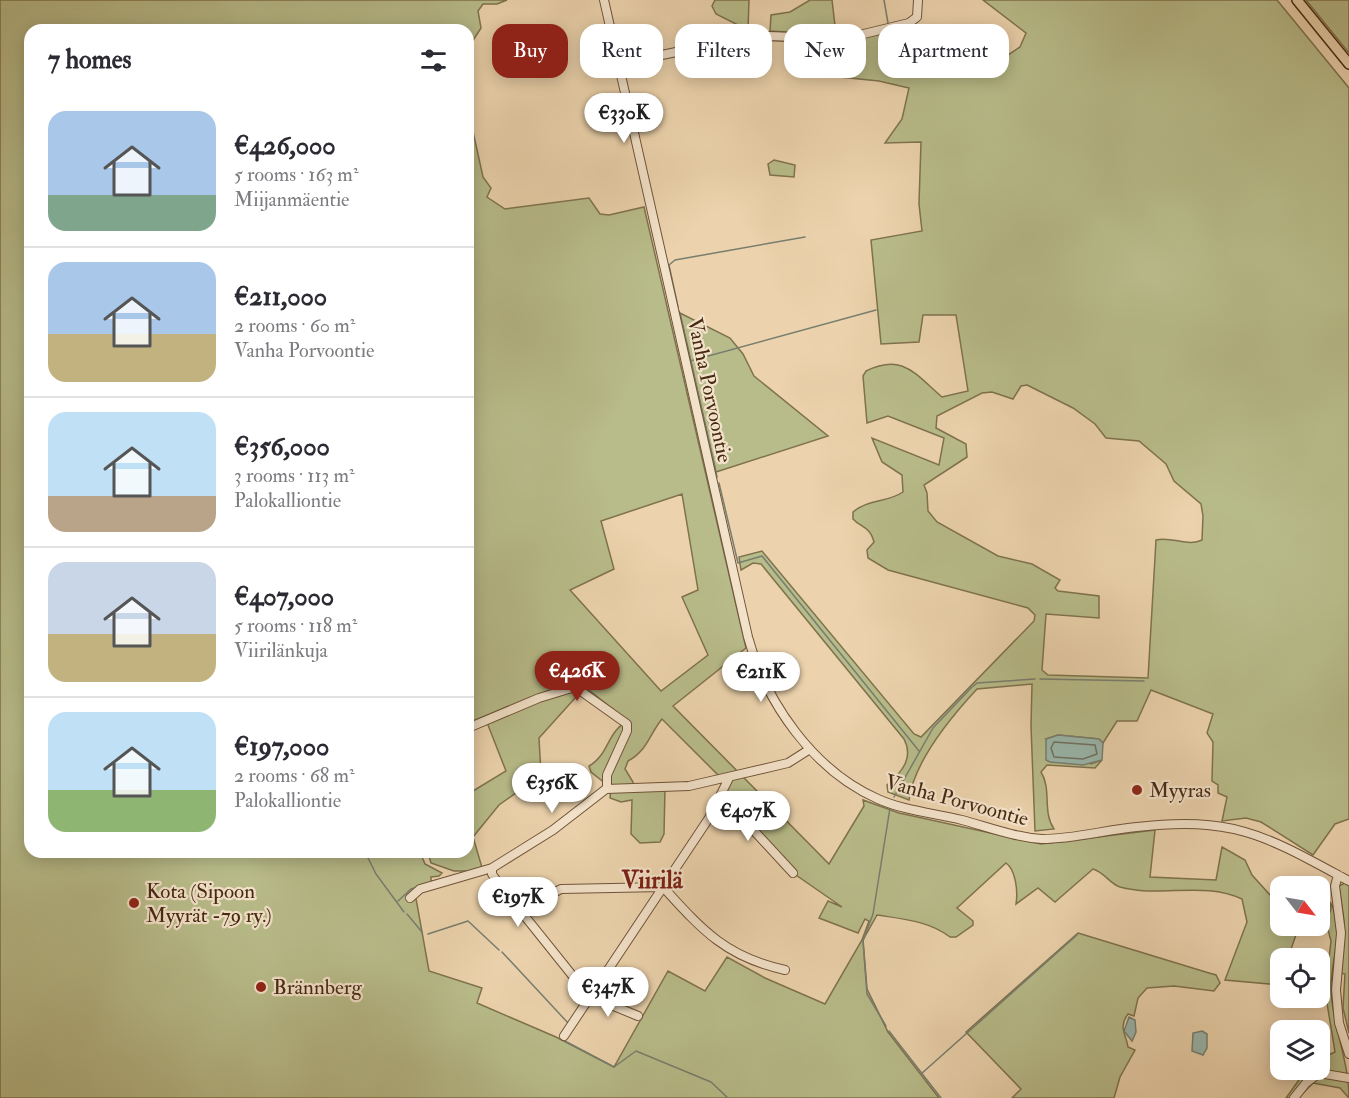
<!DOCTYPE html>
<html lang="en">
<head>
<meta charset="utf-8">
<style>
	body { margin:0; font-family:"IM FELL Double Pica",serif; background:#f7f7f7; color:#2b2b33; height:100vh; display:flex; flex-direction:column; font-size:22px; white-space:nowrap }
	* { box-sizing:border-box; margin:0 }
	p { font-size:20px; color:#7c7c81 }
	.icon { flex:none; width:33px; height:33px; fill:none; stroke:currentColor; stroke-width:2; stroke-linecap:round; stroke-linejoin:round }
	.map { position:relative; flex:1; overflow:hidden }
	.drawer { position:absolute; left:24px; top:24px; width:450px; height:834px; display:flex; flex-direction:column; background:#fff; border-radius:18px; box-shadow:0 3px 15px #0003 }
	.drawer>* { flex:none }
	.banner { position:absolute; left:492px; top:24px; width:570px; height:54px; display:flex; gap:12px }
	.needle { width:39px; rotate:121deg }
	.fabs { position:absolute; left:1270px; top:876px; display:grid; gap:12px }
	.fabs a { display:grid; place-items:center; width:60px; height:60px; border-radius:12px; background:#fff; box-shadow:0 3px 15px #0003; font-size:30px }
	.price { position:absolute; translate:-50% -51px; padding:0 14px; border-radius:21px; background:#fff; color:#222; font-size:20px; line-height:39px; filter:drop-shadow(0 2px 3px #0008) }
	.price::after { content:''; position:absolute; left:50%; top:36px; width:18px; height:14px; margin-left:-9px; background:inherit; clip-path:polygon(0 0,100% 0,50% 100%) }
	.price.active { background:#8f2418; color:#fff }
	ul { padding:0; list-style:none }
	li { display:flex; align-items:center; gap:18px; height:150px; padding:0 24px }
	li+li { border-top:2px solid #e1e1e2 }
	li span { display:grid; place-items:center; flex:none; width:168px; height:120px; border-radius:18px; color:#555 }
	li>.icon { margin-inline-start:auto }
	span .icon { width:72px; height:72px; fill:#fffc; stroke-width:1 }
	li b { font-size:26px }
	h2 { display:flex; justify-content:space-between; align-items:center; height:72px; padding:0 24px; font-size:26px }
	.pill { padding:0 21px; border-radius:18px; background:#fff; box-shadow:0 3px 15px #0003; font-size:21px; line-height:54px }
	.pill.active { background:#8f2418; color:#fff }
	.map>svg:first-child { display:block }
	.green { fill:#b8bc8a; stroke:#7f724e; stroke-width:1.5; fill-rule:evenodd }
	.water { fill:#99b7ad; stroke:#787e6f; stroke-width:1.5 }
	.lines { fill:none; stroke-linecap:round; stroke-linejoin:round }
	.shore { stroke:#707060; stroke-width:1.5 }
	.stream { stroke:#787e6f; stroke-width:1.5 }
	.minor-casing { stroke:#705439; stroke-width:10 }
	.major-casing { stroke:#462912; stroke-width:12 }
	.minor { stroke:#f3e2ca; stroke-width:8 }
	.major { stroke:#ecd3ad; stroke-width:9 }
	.poi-dot { fill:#8f2418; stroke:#f3e2ca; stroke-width:2 }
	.labels { text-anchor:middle; stroke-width:4.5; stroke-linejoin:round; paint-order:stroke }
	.street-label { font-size:21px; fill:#462912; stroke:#f3e2ca }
	.poi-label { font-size:21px; fill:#462912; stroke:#f3e2ca; text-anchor:start }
	.quarter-label { font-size:24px; font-weight:bold; fill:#7a1f14; stroke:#f3e2ca }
</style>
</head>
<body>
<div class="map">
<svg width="1349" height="1098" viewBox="0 0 1349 1098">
	<rect width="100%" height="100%" fill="#ecd3ad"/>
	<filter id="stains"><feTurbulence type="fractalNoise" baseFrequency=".00333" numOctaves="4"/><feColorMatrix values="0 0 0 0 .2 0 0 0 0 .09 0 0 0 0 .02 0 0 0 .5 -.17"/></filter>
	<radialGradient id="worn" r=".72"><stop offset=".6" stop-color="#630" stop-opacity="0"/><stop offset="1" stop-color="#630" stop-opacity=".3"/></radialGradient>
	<path class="green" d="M0,0H507L497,4H483L478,11L481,28L468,48V30H30V852H428L422,857L425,864L442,873L439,876L431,877V881L440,880L415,893L429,971L482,988L477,1003L556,1037L614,1067L668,971L705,991L727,957L765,978L825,1004L862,940L869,921L865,919L858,933L819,918L828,901L842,907L793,873L721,795L729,778L722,779L662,719C649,735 647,751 628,761L625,769L633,782V789L665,788L664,834L660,842L640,843L631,834L632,800L621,802L610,798L611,788L591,772L589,766C609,755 607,731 628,721L585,687L539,738L541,775L499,805L473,837L483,871H454L431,863L429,856L435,852H468V794L506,771L486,720L533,700L531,697L468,723V109L483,177L491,188L487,197L505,209L589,198L600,214L609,215L644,207L746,648L673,706L829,864L864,806L863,800L899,813L1041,844L1155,830L1150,877L1216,880L1222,847L1245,860L1252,875L1281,907V926H1299L1288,958H1281L1279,985L1225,980L1247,922L1242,899C1204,881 1160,898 1120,887C1110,884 1104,872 1093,869L1055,902L1038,888L1016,904C1018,892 1016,870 1006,863L957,908L973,921V925L956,937H950C929,921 903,919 877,915L863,940L867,989L888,1032L939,1098H0ZM682,494L698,590L682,597L708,655L661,691L570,590L614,569L601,521Z
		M715,0H749L748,30L716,14L712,6Z
		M810,0H832L836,34H852L857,42L865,40L864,32L895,26L974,77L1020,47L1026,33L983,0H1277L1349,88V819L1335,824L1313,855L1261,822L1246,818L1222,821L1227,797L1218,793V785L1212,781L1213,742L1207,733L1213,714L1151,690L1137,721H1117L1103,743L1099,739L1058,735L1046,739L1091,764L1102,760L1095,768L1047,765L1041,772C1052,789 1042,812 1054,829L1035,831L1031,726L1032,684L977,689C951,717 914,761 909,800L888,792L887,785C902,772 914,758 904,739L761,564L753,563L741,570L739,557L762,551L914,734L921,737L1034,621L1035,615L1028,608L888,570L868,558L867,550L874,542C870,526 861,528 853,519V512C868,499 887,503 903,492L902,475L882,462L872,438L939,465L944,438L888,416L867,423L863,376L866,371C903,353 915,374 942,397L968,391L956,315H923L919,342L881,344L871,240L922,231L919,204L921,142L885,143L902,119L909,88L879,81L830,76L826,64L806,61L800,53L801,42L761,40L681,57L680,54L756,39L836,42L835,35L770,31L771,15L790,12ZM1027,385L1073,408L1095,424L1106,438L1139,441L1166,464L1174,481L1201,504L1203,516L1202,540C1189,547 1171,536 1156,540L1148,678L1048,675L1042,670L1046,614L1099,618V596L1058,591L1055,588L1060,580L1032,564L998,556L937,522L928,511L927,493L924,485L967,457L966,444L936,428L937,416L982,393L992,392L1013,399L1021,386Z
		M1306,0H1349V53Z
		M774,160L795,165L794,177L770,175L768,164Z
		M680,313L730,338L743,354L754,376L828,436L716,472Z
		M1345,883L1349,886V1033L1343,1008L1345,974L1340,973L1344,921L1339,886Z
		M1330,902C1345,924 1332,959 1331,984C1331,1023 1349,1059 1349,1098L1340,1088L1313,1083L1298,1098H1286L1306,1070H1320V1059L1335,1052L1325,991L1331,941L1326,922L1331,909Z
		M1078,933L1209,973L1216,975L1220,983L1214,991L1174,986L1147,988L1138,998L1134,1016L1128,1014C1118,1027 1126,1034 1128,1047L1135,1050L1120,1077L1114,1098H1012L1021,1089L966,1032Z"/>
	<path class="water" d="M1058,735L1099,739L1103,743L1102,760L1083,765L1050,762L1046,760V739Z
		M1129,1017L1135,1020L1136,1032L1132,1041L1124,1031Z
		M1202,1031L1207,1034V1048L1203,1055L1192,1051L1193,1033Z"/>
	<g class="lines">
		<path class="shore" d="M1054,742L1095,745L1097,754L1083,759L1054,757L1051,748Z"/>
		<path class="stream" d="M884,0L888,23
			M904,30L930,54L954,69
			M678,307L669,265L675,260L805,237
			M679,311L717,477
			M690,361L876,310
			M719,483L738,563L762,556L919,751
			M1040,679L1144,681
			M894,797L933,728L971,688L977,683L1035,679
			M365,852L376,874L404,912
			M398,901L411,889L418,887
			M407,914L422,932
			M428,934L468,921L499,950
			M502,952L569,1024
			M886,1026L867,994L863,941L873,914L890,808
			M889,1031L941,1098
			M563,1040L614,1067L636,1051L711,1082L728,1098
			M921,1074L1077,935"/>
		<defs>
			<path id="minor" d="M604,0L748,637C766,703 814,771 878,799C905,811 934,813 962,820C988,827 1014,837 1042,839C1074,839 1105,830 1137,827C1235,816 1266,836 1349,881
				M619,64L738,39L769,36L843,39L909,23L917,17L918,0
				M468,728L539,698L575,687L627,724V731L607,775V788
				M721,795L793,873
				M1338,875L1335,886L1341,933L1336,990L1339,1023L1349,1054
				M663,887C702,930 726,957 785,970
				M410,898L420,889L492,868
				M520,910L561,889L663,887
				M638,1016L599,1000L580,985L499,884L492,874V868L553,830L606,789L689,786L788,763L810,749
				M564,1036L709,818L729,778
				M1294,1098L1306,1083L1319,1073L1349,1078"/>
			<path id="major" d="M1297,0L1349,64"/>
		</defs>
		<use href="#minor" class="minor-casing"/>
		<use href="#major" class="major-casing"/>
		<use href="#minor" class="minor"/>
		<use href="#major" class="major"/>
	</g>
	<g class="poi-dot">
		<circle cx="1137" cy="790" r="6"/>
		<circle cx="134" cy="903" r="6"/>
		<circle cx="261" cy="987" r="6"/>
	</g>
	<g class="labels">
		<g class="street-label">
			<text transform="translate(710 390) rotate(78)" y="7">Vanha Porvoontie</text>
			<text transform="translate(957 800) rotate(15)" y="7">Vanha Porvoontie</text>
		</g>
		<g class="poi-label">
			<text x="1149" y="797">Myyras</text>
			<text x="146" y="898">Kota (Sipoon<tspan x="146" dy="24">Myyrät -79 ry.)</tspan></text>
			<text x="273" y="994">Brännberg</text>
		</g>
		<g class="quarter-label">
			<text x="652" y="888">Viirilä</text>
		</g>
	</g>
	<rect width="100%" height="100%" filter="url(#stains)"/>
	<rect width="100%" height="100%" fill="url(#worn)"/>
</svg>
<div class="fabs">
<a><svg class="needle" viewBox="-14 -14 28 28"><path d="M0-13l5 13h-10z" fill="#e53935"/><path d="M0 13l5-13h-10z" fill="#7c7c81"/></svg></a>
<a><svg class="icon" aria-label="locate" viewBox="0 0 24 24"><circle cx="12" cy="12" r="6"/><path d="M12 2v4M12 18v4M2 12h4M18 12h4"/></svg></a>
<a><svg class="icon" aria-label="layers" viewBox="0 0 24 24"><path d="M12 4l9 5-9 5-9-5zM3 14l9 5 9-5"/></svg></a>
</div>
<b class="price" style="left:624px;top:144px">€330K</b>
<b class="price active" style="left:577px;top:702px">€426K</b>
<b class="price" style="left:761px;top:703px">€211K</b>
<b class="price" style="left:552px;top:814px">€356K</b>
<b class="price" style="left:748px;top:842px">€407K</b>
<b class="price" style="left:518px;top:928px">€197K</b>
<b class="price" style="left:608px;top:1018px">€347K</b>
<div class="banner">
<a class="pill active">Buy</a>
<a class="pill">Rent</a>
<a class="pill">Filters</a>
<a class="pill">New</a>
<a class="pill">Apartment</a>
</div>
<section class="drawer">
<h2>7 homes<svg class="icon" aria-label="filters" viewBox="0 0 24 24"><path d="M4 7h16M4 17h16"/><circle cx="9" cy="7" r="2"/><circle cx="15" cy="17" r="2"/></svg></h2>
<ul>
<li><span style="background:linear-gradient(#a9c7e8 70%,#7fa58c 0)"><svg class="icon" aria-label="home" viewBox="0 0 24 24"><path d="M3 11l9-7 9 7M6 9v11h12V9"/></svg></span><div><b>€426,000</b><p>5 rooms · 163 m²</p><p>Miijanmäentie</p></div></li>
<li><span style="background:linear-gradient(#a9c7e8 60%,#c2b280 0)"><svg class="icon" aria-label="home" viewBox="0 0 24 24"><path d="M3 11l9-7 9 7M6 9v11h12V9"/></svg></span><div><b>€211,000</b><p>2 rooms · 60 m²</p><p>Vanha Porvoontie</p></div></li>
<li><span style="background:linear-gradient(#bfe0f5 70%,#b9a48a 0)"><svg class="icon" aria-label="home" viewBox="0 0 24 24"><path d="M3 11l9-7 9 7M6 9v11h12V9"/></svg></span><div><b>€356,000</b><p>3 rooms · 113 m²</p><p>Palokalliontie</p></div></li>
<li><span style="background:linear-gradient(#c9d6e8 60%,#c2b280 0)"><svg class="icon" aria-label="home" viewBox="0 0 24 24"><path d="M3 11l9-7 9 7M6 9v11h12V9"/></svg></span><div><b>€407,000</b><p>5 rooms · 118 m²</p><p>Viirilänkuja</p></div></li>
<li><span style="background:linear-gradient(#bfe0f5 65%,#8fb573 0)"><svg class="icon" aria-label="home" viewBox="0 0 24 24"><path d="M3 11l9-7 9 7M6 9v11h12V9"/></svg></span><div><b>€197,000</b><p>2 rooms · 68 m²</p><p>Palokalliontie</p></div></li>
</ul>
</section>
</div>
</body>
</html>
